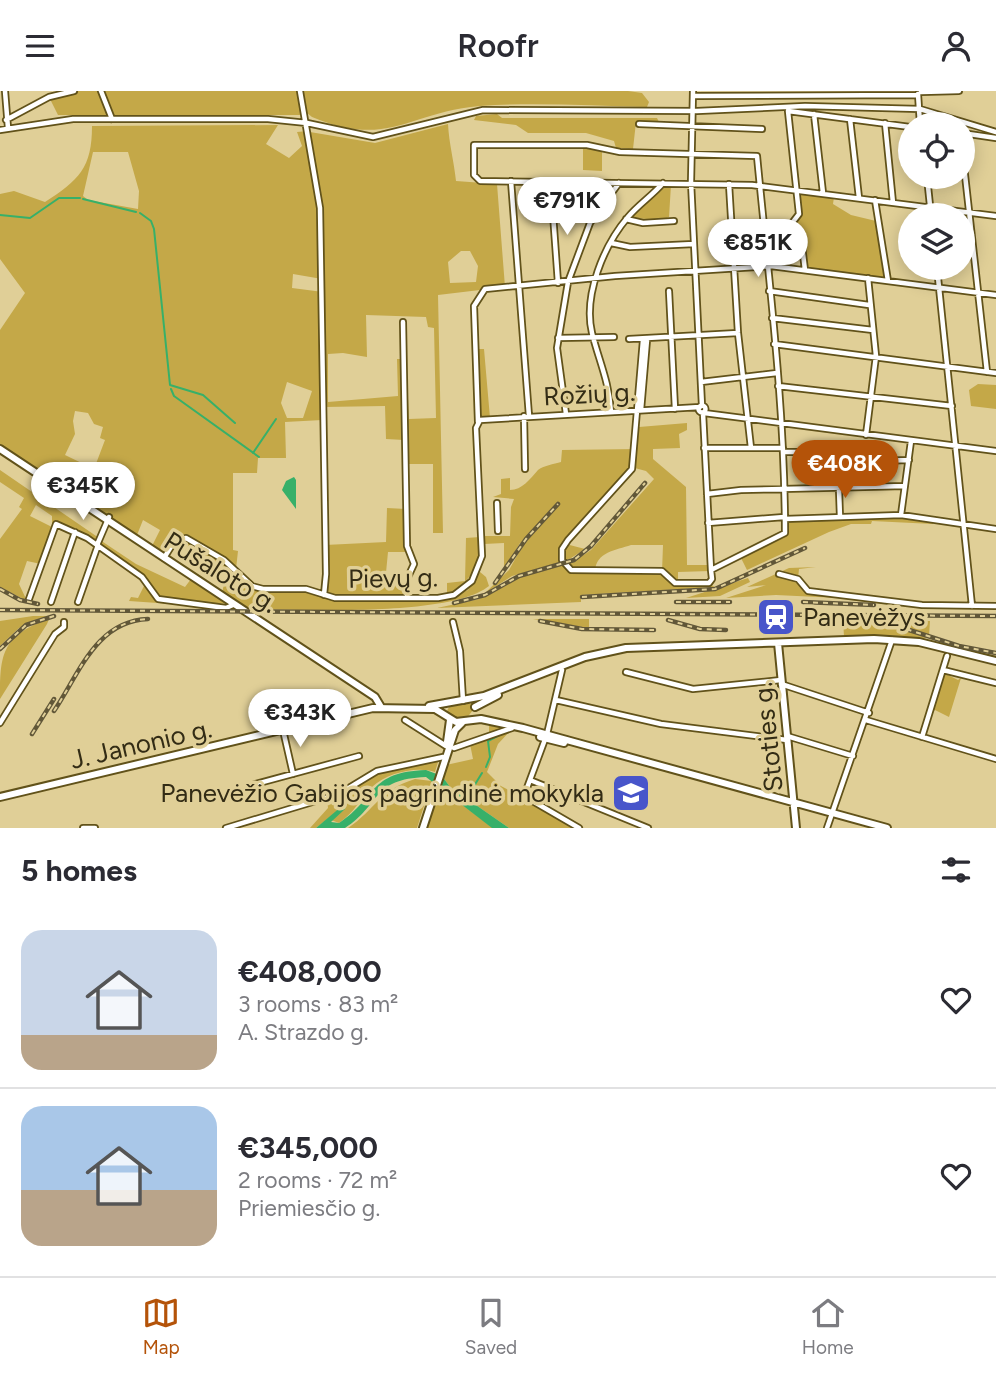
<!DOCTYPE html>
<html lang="en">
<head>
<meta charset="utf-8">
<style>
	body { margin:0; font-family:Figtree,sans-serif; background:#f7f7f7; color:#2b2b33; height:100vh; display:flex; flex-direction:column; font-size:26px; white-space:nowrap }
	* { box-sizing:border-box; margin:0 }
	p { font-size:23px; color:#7c7c81 }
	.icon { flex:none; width:38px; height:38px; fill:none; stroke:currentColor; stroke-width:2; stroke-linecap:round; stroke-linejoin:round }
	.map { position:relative; height:737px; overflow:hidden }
	.panel { display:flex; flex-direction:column; background:#fff; flex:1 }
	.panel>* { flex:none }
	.controls { position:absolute; left:898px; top:21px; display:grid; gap:14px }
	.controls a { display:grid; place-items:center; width:77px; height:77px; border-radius:50%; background:#fff; box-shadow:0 4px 18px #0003; font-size:35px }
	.price { position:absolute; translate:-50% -60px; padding:0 16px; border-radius:24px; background:#fff; color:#222; font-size:23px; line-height:46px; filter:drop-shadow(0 2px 4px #0008) }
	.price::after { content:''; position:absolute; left:50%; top:42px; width:21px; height:16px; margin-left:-10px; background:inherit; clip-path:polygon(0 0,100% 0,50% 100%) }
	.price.on { background:#b45309; color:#fff }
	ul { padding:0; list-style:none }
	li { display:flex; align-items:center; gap:21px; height:175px; padding:0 21px }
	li+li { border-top:2px solid #e1e1e2 }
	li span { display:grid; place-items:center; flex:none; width:196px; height:140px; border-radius:21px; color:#555 }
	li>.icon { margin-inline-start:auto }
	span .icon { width:84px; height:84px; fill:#fffc; stroke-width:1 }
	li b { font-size:30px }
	h2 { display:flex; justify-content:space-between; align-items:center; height:84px; padding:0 21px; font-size:30px }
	header { display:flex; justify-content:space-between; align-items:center; height:91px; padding:0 21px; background:#fff; font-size:32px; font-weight:600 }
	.tab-bar { display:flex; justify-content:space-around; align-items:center; height:98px; border-top:2px solid #e1e1e2; background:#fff; font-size:19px; color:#7c7c81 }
	.tab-bar a { display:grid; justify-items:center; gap:4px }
	.tab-bar .on { color:#b45309 }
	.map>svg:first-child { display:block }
	.green { fill:#c4a848; fill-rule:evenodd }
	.water { fill:#37b069 }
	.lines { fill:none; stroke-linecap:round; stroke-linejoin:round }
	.stream { stroke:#37b069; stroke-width:2 }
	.minor-casing { stroke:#61521a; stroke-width:8 }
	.major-casing { stroke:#61521a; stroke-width:10 }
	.minor { stroke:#fff; stroke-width:4.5 }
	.major { stroke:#fff; stroke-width:6 }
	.rail-casing { stroke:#615738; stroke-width:4.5 }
	.rail { stroke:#e0cf97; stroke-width:2; stroke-dasharray:5; stroke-linecap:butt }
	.labels { text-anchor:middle; stroke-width:7; stroke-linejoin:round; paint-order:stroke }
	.street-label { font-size:26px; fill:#332c15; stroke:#e0cf97 }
	.poi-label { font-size:26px; fill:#332c15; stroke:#e0cf97; text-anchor:start }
</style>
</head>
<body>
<header><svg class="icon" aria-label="menu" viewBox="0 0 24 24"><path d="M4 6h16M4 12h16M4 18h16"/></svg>Roofr<svg class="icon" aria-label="person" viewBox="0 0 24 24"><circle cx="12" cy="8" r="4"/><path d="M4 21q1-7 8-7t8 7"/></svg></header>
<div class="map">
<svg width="996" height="737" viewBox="0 0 996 737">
	<rect width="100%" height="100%" fill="#e0cf97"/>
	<path class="green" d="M73,0H298L302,24H58L49,6Z
		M303,0H628L642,2L649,11L647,16C592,15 535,11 480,15C408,21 389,58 312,26L307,22Z
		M497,23L502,27H657L659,31H636L633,58L616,57L614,50L586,42H528L516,34L474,29L476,25Z
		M448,33C449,53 454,70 456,90L497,93L505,196L438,204L443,442H433V373H406L404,349L386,348L385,315L324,316L322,329L285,331L286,367H258L257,382H233V459L238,460L236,478L251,496L262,500H305L332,508L442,510L468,499L480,481L486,486L489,495C449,527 295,518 240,518L222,502L226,484L174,453L162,464L0,356V239L25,202L0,168V103L14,100L45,111C79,89 92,77 92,35L278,34L266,53L289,67L302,55L297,41L308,40L316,79L323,166L321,106L310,41L375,52ZM93,61H128L139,100L138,118L88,109L83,105ZM461,160H470L478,175L476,191L450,192L448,171ZM293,183L322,188L323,201L292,197ZM366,224L426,226L428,236L434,237L436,327L409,328L406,268H397L398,305L328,311V263L343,262L367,266ZM287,291L312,300L303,327H287L281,312ZM75,320L88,322L94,333L103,336L100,347L105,349L94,378L65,364L75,343L73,330ZM143,429L160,439L152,455L137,444Z
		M583,57L602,59V80L583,79Z
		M664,93L671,94L669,126L662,129L632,127Z
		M798,100L834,106L833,113L851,124L876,130L885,188L806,178L802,146L793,142L790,133L799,126Z
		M473,258H484L490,327L476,328Z
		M978,293L996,294V318L971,315L969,299Z
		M687,332V339L679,343L680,357L653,358V368L686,396L687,474H709L710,480L678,481V494L709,493L715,496L581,504V511L437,517L479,508L520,486L573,471L591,459L654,388L646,380L631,376L562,452L585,458L568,469L512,485L484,503L509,479L524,452H520L504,480V452L484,453L483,445H510L511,416L514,408L493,406L501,403V388L510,387V399C522,399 530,388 538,379C543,375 554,373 561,371L562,359L637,358L639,336ZM631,454H663L662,481L595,480C596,461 616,459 631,454Z
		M0,379L99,447L95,451L58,433L41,473L27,470L19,493L27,510L0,496V448L22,418L19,416L24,407L0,391ZM36,414L52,425V436L30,425Z
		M387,417L406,418L409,461H388L385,492L407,493V505H335L323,502L325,454L386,451Z
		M900,426L933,431V433L872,430L871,433H851L829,441L747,479L741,467L783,447L786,432L791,429Z
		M480,446C480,480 472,486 447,505V492L465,490L466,447Z
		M100,449L136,473L185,496L191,488L228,513L217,512L215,516L129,510L131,506L138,507L146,491L99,454Z
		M816,476L799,478L798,488L808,499L860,508L776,504L726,507L766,494L747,496L789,477Z
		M748,487L750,491L720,505L686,507Z
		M33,525H52L19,537L0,555V530Z
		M843,527L881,530L929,547L844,546Z
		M49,528L47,533L0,608C0,565 1,544 49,528Z
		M533,528H589V537Z
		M883,529L930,530L929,545Z
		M944,582L958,589L961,587L949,626L935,619L932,621Z
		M466,611L471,613L473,619L466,628H453L446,622L450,614Z
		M489,633L511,639L498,653L487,681L501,695L579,737H509L450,696L442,685L446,674L473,668L470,653L489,646Z
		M431,670L438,671L435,681C416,675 387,682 372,696C360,708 354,722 339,732L331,729L345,714L316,737H310L328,717L327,708L371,683Z
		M641,686L647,687L649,692L644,705L639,707L633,701Z
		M415,688L432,690L417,737H348C376,718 379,699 415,688Z
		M439,696L493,737H427Z"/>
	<path class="water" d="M294,386L296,389V418L282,399L286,390Z
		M426,679L442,685L450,696L509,737H492L426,686C371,688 381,714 345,737H316L342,715H346L345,718L331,731L339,732C377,707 368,681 426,679Z"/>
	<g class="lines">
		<path class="stream" d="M83,108L136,121
			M140,122L151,130L154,138L170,294L203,304L235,332
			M0,124L30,127L59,107H80
			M171,298L174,305L259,366
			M253,362L276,328
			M486,676L490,666L488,650L503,642
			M466,708L482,682"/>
		<defs>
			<path id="minor" d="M5,0L8,37
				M101,0L112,28
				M300,0L320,117L326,483L324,504
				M693,0L691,91L702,315
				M921,1L959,0
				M918,3L920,33
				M694,5L918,4
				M814,23L823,102
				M850,28L859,107
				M6,29L49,6L74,0
				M885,32L893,112
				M639,33L762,38
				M0,39L73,28H268L307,32L373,46L483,19L697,20L805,15L920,18L996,41
				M962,42L996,47
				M962,57L987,281
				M927,86L931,124
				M511,90L529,325
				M729,93L738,242L751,357
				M875,109L888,190
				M626,128L643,132L674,130
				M611,152L630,156L694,153
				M937,177L972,515
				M805,179L801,147L791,142L789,136L799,123L788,20L910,36
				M558,192L553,123L598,121
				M669,200L675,318
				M769,200L869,214
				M772,227L873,239
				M403,231L407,455L414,473L408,486L407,507
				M558,247L614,246
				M629,248L738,242
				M643,249L632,378L568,449L562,458V469L571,479L662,480L675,492H709L712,488L711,479L785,442C785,316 769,190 757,65L620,61L587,54H474V84L480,90L752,94L760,95L996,125
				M774,253L996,282
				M701,291L777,282
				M778,295L952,315
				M698.5 318a3.5 3.5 0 1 1 7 0a3.5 3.5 0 1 1-7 0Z
				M641,319L647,249
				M611,321C609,290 599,270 592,242C583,204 604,154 628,126C639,113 653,104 663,92
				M703,322L711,479
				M704,322L996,360
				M566,323L557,257L568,191L590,132L619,92
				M524,325L525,378
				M478,331L474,215L485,198L615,185L771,175L996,204
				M866,344L876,265L868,187
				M704,357H783
				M783,361H805L815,372L909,369
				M838,371L840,426
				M707,403L741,399L905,395
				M497,412L498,440
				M901,424L911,350
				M785,428L901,424L996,438
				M708,432L784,426
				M97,454L109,426
				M164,467L174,451L186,447L224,469L252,495L263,498H306L335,507H438L454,504L472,490L482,465L476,337L480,329L700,316
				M779,483L798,488L808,500L922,514L996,515
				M29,508L56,433L87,447L142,486L158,508L226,517L233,514
				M51,511L75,441
				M78,511L98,454
				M453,531L460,560L463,610
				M562,579L547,643L524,705L579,737
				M943,579L996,592
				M626,581L693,598L781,589
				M781,593L869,622
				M556,609L661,633L787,649
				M405,629L446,655
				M866,629L996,668
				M0,632L55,543L64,536V531
				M283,639L293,683
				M787,645L853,665
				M922,646L947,565
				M454,657L512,637
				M530,689L648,737
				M252,694L359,665
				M83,737H95
				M226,737L339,703L377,680L443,666
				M827,737L892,549"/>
			<path id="major" d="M0,358L375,606L381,616
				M778,552L796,737
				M429,615L484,605L585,566L626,557L874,548L919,551L996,570
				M475,616L498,604
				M540,646L564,652
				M447,651L450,629
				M0,706L373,617L435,618L456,631L481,628L523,637L887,737
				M423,737L455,639L462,632"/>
		</defs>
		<use href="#minor" class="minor-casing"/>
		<use href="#major" class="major-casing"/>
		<use href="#minor" class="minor"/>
		<use href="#major" class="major"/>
		<defs>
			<path id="rail" d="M495,492L526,448L558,413
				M0,498L20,509L38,513
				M582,506L715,498L805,457
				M676,511H730
				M803,511L874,514
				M454,512L485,504L519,485L574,469L591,455L645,392
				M0,519L996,525
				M668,529L700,538L726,539
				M878,529L959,555L996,562
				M540,530L582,538L654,539
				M0,558L26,534L54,525
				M54,620C79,583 96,530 148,528
				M32,643L54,608"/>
		</defs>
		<use href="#rail" class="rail-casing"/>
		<use href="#rail" class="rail"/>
	</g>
	<defs>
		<symbol id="station-square" viewBox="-11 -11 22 22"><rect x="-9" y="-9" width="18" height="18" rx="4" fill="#4855ca" stroke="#e0cf97"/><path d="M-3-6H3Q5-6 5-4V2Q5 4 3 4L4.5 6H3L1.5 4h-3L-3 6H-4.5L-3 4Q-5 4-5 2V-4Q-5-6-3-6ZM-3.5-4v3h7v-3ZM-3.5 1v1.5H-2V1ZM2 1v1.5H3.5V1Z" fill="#fff"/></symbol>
		<symbol id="school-square" viewBox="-11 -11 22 22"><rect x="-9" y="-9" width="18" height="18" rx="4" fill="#4855ca" stroke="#e0cf97"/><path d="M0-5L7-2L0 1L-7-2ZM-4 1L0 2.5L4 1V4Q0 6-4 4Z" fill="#fff"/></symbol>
	</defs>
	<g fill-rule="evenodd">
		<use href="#station-square" x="754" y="504" width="44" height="44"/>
		<use href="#school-square" x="609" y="680" width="44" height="44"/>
	</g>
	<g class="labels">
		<g class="street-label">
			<text transform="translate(589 303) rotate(-3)" y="9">Rožių g.</text>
			<text transform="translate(221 481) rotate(32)" y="9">Pušaloto g.</text>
			<text transform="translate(393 487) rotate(-1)" y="9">Pievų g.</text>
			<text transform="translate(768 646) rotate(-96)" y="9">Stoties g.</text>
			<text transform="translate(141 653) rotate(-13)" y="9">J. Janonio g.</text>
		</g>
		<g class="poi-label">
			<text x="803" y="535">Panevėžys</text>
			<text x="604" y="711" text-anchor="end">Panevėžio Gabijos pagrindinė mokykla</text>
		</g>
	</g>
</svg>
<div class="controls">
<a><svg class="icon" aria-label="locate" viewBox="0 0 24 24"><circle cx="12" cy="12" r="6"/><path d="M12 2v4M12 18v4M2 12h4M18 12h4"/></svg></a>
<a><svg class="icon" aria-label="layers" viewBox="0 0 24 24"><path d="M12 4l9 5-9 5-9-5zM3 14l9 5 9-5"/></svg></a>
</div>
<b class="price" style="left:567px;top:146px">€791K</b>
<b class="price" style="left:758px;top:188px">€851K</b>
<b class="price on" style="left:845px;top:409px">€408K</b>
<b class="price" style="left:83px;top:431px">€345K</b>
<b class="price" style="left:300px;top:658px">€343K</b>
</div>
<section class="panel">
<h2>5 homes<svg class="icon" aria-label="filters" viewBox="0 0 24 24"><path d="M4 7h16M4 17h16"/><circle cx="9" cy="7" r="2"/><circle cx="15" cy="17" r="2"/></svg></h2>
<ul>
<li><span style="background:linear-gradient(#c9d6e8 75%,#b9a48a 0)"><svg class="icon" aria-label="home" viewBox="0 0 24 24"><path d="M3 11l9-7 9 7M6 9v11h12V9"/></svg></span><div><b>€408,000</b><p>3 rooms · 83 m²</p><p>A. Strazdo g.</p></div><svg class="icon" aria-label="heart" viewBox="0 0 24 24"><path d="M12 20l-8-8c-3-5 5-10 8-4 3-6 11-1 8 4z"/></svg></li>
<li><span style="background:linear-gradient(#a9c7e8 60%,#b9a48a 0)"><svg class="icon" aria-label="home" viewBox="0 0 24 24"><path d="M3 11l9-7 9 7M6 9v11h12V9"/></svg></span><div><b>€345,000</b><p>2 rooms · 72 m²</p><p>Priemiesčio g.</p></div><svg class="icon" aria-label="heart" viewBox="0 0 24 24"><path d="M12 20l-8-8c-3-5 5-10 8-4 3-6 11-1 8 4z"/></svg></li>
</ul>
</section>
<nav class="tab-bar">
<a class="on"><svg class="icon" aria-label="map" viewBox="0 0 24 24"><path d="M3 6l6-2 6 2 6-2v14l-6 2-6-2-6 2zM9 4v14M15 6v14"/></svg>Map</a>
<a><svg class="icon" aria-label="saved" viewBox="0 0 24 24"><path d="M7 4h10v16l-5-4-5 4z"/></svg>Saved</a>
<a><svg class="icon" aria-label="home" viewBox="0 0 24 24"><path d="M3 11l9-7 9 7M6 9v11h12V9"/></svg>Home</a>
</nav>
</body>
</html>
